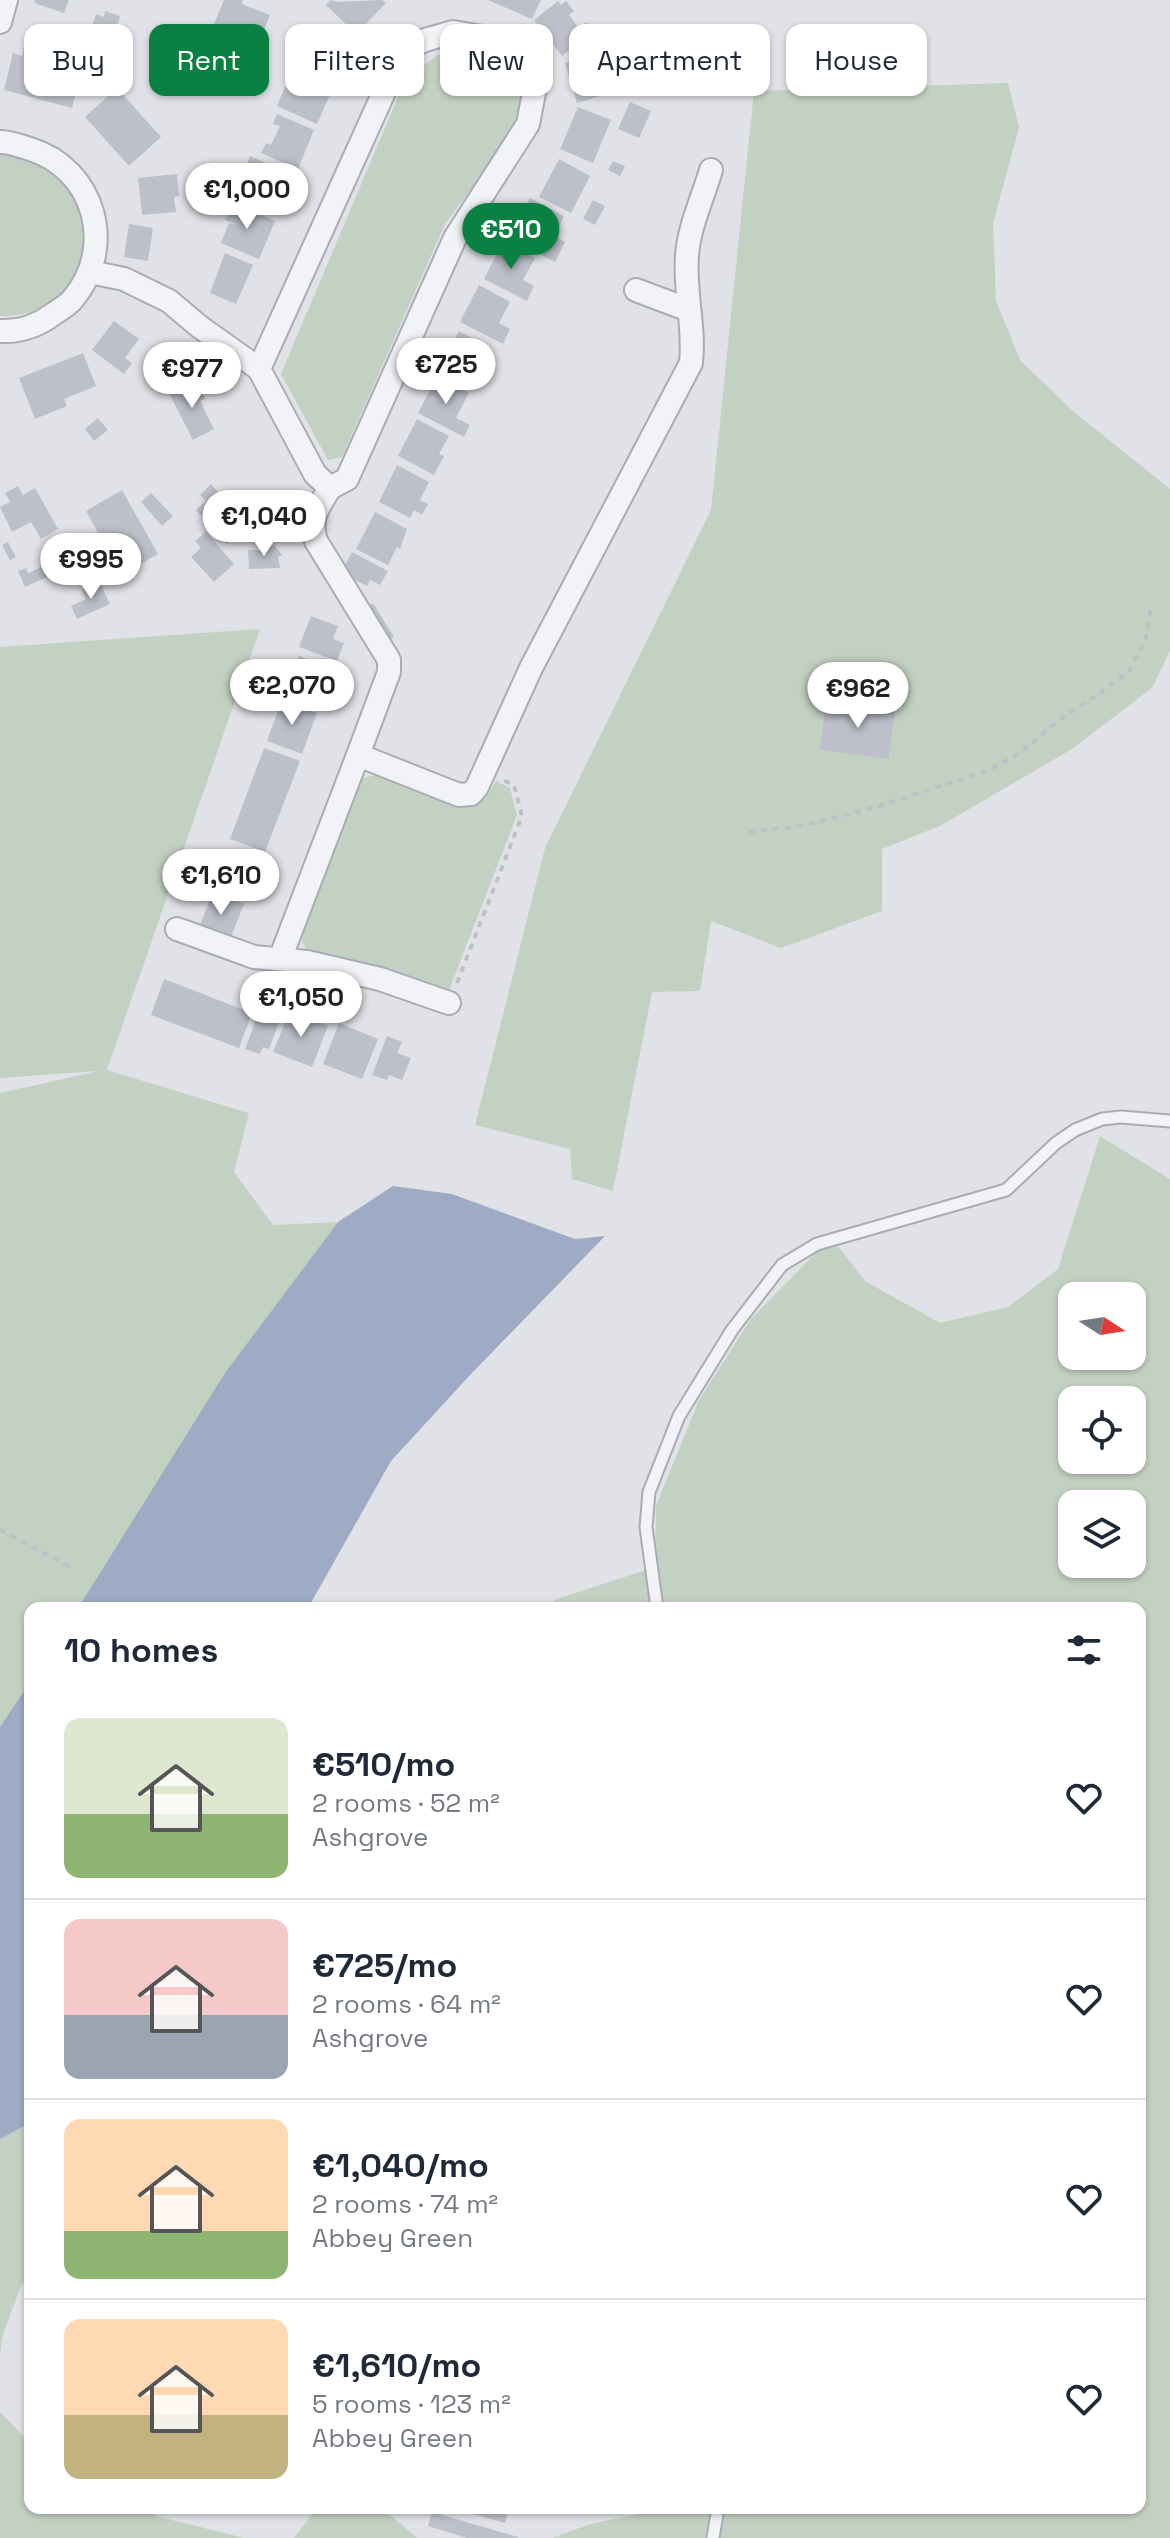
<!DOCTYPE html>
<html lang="en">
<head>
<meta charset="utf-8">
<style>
	body { margin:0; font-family:"Space Grotesk",sans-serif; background:#f2f2f3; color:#1f2937; height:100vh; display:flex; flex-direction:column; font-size:30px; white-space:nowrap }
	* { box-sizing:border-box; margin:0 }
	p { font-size:26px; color:#747a83 }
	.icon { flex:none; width:44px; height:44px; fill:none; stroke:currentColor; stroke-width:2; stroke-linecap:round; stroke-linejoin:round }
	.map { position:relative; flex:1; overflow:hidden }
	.details { position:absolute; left:24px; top:1602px; width:1122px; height:912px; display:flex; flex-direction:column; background:#fff; border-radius:16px; box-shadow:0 2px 6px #0004 }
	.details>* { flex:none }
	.hud { position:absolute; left:24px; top:24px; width:1122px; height:72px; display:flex; gap:16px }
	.needle { width:52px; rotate:102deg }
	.tools { position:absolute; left:1058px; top:1282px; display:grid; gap:16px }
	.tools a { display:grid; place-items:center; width:88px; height:88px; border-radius:16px; background:#fff; box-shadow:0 2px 6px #0004; font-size:40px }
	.price { position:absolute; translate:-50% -68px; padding:0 18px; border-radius:28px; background:#fff; color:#222; font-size:26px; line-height:52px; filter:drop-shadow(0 2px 4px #0008) }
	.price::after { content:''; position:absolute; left:50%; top:48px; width:24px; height:18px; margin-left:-12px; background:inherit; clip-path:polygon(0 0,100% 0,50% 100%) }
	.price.selected { background:#0b8043; color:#fff }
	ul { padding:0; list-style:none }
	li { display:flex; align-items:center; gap:24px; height:200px; padding:0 40px }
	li+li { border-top:2px solid #e0e1e3 }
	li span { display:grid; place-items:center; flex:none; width:224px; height:160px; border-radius:16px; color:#555 }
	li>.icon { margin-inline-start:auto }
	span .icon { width:96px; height:96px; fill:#fffc; stroke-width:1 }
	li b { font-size:34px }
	h2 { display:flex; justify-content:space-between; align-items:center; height:96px; padding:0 40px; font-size:34px }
	.pill { padding:0 28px; border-radius:16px; background:#fff; box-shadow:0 2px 6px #0004; font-size:28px; line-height:72px }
	.pill.selected { background:#0b8043; color:#fff }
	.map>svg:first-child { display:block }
	.green { fill:#c3d1c2; fill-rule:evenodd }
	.water { fill:#9eabc4 }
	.building { fill:#bdc0ca }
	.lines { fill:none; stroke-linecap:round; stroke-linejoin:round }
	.lane-casing { stroke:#a9acb4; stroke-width:15 }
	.street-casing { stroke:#a9acb4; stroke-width:26 }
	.path { stroke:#bec0c6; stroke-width:4; stroke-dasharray:6 6; stroke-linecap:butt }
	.lane { stroke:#f2f3f6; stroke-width:11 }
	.street { stroke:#f2f3f6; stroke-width:22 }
</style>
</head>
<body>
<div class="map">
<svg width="1170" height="2538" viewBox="0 0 1170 2538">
	<rect width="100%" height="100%" fill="#e0e2e7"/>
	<path class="green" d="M485,51L512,63L524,85L525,107L509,138L445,224L342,457L328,460L281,374L406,78L438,55Z
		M1008,83L1019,127L993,224L996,301L1020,360L1075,413L1170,489V651L1152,688L1072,749L940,826L882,849V911L781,948L711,921L700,991L652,992L613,1191L572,1179L570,1149L475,1125L545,848L711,510L754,91Z
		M0,155C115,157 110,319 0,316Z
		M260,629L107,1070L249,1113L234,1172L273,1225L338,1222L225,1374L78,1608H30V1682L0,1727V1093L99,1071L0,1078V647Z
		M376,775L457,806C475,804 487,797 496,781L510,788L517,815L448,993L308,953L302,941L303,929L358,783L363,778Z
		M1100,1136L1170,1179V2538H552L590,2524L668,2508H1140V1608H545L557,1599L655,1567L656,1506L699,1400L751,1319L831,1237L865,1281L940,1323L1008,1307L1058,1269ZM1072,1296H1132V1356H1072ZM1072,1400H1132V1460H1072ZM1072,1504H1132V1564H1072Z
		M30,2123V2284L22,2283L2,2337L0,2354V2139Z
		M0,2412L30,2443V2508H150L156,2516L244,2538H0Z
		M317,2508H382L417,2538H294Z"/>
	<path class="water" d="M393,1186L452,1194L575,1239L605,1236L471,1374L391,1461L308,1608H78L225,1373L338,1222Z
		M30,1682V2123L0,2139V1727Z"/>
	<path class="building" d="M35,0H69L64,13L34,3Z
		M224,0H243L242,4L270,15L261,37L238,29L236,33L214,24Z
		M331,0L337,2L382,0L386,3L356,34L326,5Z
		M488,0H541L532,19Z
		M558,1L561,5L566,1L574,11L569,15L579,28L586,22L593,31L562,56L534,20Z
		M105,11L120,16L114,37L131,42L125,62L109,57L114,40L98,36L100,31L91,29L96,14L104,17Z
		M314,24L352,41L335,79L297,63L302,52L309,55L317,37L311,34Z
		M166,37L180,41L174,61L160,57Z
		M25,43L51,49L46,70L69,76L66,86L77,89L72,108L4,90L13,53L22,56Z
		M596,54L604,80L614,77L617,91L577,103L565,63Z
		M295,69L334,86L317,124L277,106L285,87L295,92L299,81L291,78Z
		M117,88L161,137L129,166L85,117Z
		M630,102L651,111L639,138L618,129Z
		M578,107L611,120L593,163L560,149Z
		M277,114L314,130L298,169L261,153L266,143L271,145L280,126L273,124Z
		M250,156L295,176L278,214L231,194L239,176L242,177L241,168L247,164Z
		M559,159L590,176L571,213L539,197Z
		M613,161L625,166L620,176L608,170Z
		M177,174L179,196L174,197L176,212L142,215L138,178Z
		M530,198L564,216L559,227L554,224L549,233L565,242L555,262L509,238Z
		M593,200L605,206L595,225L583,219Z
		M233,202L275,221L259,259L221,243L229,223L237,225L225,220Z
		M129,224L153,228L148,261L124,257Z
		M503,242L535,258L523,280L534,286L527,301L484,279Z
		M225,253L253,265L236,304L210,293Z
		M479,285L510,302L499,323L510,329L503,344L460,322Z
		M114,321L139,339L125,358L132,363L124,374L92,350Z
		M459,331L490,348L471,384L439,368Z
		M176,344L202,367L192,379L165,357Z
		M83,353L96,386L64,399L67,406L35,419L19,378Z
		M437,377L469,393L456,418L470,425L464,437L418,413Z
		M190,382L195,392L200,389L205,399L200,401L214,429L193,440L169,393Z
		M98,418L108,430L94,441L85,429Z
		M417,419L449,436L439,454L444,456L434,475L398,456Z
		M397,465L429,482L420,500L428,504L422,515L414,510L410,518L379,502Z
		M211,484L248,525L227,544L196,510L206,501L200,495Z
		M18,486L23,495L35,488L58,529L41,539L31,522L12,532L0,507L10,502L5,493Z
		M122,490L158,554L114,579L101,555L108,551L86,511Z
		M151,493L173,516L162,526L141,502Z
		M375,512L407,529L400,549L397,547L388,565L356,549Z
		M206,532L234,564L214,582L191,557L201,548L195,541Z
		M8,542L16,557L10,560L2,545Z
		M274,545L282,555L278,557L280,568L249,569L248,550H260Z
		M352,552L388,571L380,585L370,580L367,586L341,573Z
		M47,565L52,575L25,587L18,571L26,568L28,573Z
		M99,581L110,604L77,619L71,606L86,599L82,590Z
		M373,603L394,637L384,644L362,609Z
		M311,616L338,626L333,639L344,643L337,661L299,647Z
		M299,656L334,669L320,708L285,694Z
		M282,700L317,713L302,754L267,741Z
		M826,702L895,711L889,759L820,750Z
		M264,748L300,761L265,852L230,839Z
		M230,849L260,861L246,897L216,885Z
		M213,892L244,904L229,942L198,930Z
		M164,979L252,1013L239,1048L151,1015Z
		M261,1006L282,1014L269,1049L263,1047L260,1054L245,1049Z
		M290,1011L328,1026L312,1067L273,1052Z
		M339,1023L378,1039L362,1079L323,1064Z
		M387,1036L402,1042L397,1053L411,1058L402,1080L389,1075L387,1080L372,1075Z
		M452,2508H509L505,2523Z
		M432,2512L518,2537V2538H467L428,2526Z"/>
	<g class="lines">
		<defs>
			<path id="lane" d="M657,1608L646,1527L649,1492L679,1416L732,1330L782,1265L817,1244L1006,1190L1056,1143L1075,1130L1102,1119L1121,1117L1170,1121
				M713,2538L718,2508"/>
			<path id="street" d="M0,22L6,0
				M453,32L483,37L505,44L521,58L535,88L528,124L455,238L347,479L330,488L315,474L259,369L403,50L425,40Z
				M0,142C11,142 20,146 30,149C95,169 117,248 72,300C67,306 59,310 52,315C37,326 19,332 0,331
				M90,272L124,279L169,301L200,327L259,369
				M636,290L689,310
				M330,488C318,508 309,517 316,541L389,660V672L358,755
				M177,929L254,957L307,962L380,979L449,1003
				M280,959L358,755L459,795L471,794L477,787L531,668L691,363C695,326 684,292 687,255C689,227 703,197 711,170"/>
		</defs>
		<use href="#lane" class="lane-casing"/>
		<use href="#street" class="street-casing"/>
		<path class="path" d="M749,832L801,826L873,808L987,771L1020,753L1060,719L1096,696L1129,671L1145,641L1151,608
			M457,983L522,816L514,785L503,780
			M0,1530L75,1569"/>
		<use href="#lane" class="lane"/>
		<use href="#street" class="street"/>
	</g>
</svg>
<div class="tools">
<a><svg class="needle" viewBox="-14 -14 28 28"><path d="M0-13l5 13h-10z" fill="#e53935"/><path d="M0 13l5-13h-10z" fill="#747a83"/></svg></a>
<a><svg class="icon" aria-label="locate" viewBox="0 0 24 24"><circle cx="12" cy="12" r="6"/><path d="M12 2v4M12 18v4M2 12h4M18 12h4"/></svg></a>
<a><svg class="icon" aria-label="layers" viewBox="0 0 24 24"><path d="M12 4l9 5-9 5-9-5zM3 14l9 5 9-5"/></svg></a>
</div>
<b class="price" style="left:247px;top:231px">€1,000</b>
<b class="price selected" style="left:511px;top:271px">€510</b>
<b class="price" style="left:446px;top:406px">€725</b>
<b class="price" style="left:192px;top:410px">€977</b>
<b class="price" style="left:264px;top:558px">€1,040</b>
<b class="price" style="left:91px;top:601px">€995</b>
<b class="price" style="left:292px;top:727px">€2,070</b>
<b class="price" style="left:858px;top:730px">€962</b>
<b class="price" style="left:221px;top:917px">€1,610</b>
<b class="price" style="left:301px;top:1039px">€1,050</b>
<div class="hud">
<a class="pill">Buy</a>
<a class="pill selected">Rent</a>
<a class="pill">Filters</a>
<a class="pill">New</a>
<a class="pill">Apartment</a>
<a class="pill">House</a>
</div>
<section class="details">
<h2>10 homes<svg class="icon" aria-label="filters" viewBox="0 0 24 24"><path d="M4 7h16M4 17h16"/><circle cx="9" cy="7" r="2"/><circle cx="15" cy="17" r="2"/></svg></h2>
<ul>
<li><span style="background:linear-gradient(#dfe7d0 60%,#8fb573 0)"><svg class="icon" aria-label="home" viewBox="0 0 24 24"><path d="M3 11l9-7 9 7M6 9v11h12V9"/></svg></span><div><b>€510/mo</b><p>2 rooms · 52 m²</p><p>Ashgrove</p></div><svg class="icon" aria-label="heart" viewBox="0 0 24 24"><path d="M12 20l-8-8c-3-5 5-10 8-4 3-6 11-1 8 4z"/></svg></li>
<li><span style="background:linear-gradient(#f6c9c9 60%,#9aa5b1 0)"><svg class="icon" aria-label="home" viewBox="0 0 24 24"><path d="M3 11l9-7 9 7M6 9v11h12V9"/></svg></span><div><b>€725/mo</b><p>2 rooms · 64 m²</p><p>Ashgrove</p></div><svg class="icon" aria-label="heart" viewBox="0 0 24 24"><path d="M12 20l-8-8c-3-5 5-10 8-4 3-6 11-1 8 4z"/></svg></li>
<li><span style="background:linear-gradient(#ffd9b3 70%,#8fb573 0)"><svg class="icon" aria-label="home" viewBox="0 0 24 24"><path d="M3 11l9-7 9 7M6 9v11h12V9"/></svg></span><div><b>€1,040/mo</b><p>2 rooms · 74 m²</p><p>Abbey Green</p></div><svg class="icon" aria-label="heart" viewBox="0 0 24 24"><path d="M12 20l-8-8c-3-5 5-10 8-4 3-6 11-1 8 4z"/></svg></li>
<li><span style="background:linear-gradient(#ffd9b3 60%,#c2b280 0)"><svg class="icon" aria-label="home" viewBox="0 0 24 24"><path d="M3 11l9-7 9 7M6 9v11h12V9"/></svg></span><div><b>€1,610/mo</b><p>5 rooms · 123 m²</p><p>Abbey Green</p></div><svg class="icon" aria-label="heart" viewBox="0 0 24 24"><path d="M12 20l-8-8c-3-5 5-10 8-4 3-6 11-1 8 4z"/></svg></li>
</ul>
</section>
</div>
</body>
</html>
